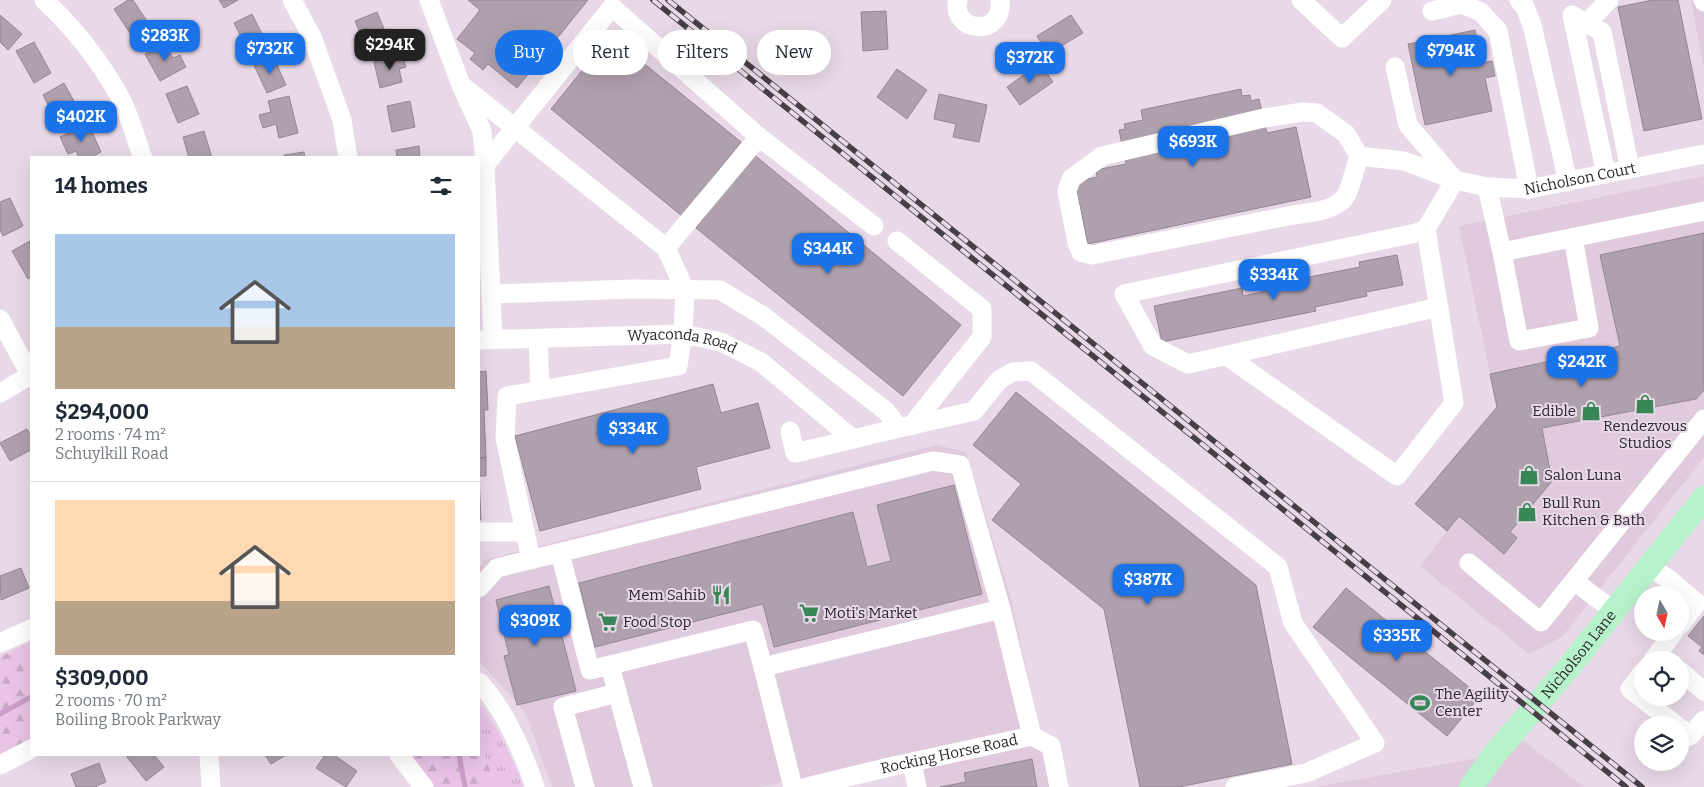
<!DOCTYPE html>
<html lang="en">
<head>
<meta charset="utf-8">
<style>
	body { margin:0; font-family:Bitter,serif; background:#f6f6f7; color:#1f2937; height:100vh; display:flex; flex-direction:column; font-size:19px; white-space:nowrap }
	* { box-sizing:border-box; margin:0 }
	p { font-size:16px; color:#747a83 }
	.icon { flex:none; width:28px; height:28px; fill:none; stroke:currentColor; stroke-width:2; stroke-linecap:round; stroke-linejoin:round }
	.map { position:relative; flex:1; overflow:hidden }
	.details { position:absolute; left:30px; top:156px; width:450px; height:600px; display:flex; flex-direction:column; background:#fff; border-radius:0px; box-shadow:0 5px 20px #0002 }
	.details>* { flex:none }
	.top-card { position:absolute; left:495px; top:30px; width:475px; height:45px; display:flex; gap:10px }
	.needle { width:32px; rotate:171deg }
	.buttons { position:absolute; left:1634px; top:586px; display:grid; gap:10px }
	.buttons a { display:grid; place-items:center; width:55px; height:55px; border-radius:50%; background:#fff; box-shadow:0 5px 20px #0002; font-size:25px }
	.price { position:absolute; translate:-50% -42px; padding:0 11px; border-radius:10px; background:#1a73e8; color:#fff; font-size:16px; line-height:32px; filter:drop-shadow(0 1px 2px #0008) }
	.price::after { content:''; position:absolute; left:50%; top:30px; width:15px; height:11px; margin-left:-8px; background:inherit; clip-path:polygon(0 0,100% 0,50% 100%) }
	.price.current { background:#222; color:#fff }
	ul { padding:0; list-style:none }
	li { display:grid; align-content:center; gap:10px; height:265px; padding:0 25px }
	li+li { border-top:1px solid #e0e1e3 }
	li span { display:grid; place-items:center; height:155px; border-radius:0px; color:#555 }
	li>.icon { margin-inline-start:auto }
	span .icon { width:90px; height:90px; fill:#fffc; stroke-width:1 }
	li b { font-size:21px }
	h2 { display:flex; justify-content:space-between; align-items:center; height:60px; padding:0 25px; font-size:21px }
	.tag { padding:0 18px; border-radius:22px; background:#fff; box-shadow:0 5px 20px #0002; font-size:18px; line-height:45px }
	.tag.current { background:#1a73e8; color:#fff }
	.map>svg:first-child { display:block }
	.built { fill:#e0cade }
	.grass { fill:url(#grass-tufts) }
	.forest { fill:url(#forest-firs) }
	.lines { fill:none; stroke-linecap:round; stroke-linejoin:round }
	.stream { stroke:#ca9ec8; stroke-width:5 }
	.building { fill:#afa0ae; stroke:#958694 }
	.minor { stroke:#fff; stroke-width:19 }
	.major { stroke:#b6f3cb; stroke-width:24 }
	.rail-casing { stroke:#463f46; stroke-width:5.5 }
	.rail { stroke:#e9d9e8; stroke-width:4; stroke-dasharray:11; stroke-linecap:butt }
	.labels { text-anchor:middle; stroke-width:4; stroke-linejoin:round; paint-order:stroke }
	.street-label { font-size:15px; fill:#2c262c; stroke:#e9d9e8 }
	.poi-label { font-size:15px; fill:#2c262c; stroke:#e9d9e8; text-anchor:start }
</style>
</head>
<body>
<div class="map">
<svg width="1704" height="787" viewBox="0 0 1704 787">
	<defs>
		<pattern id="grass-tufts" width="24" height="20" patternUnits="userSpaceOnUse" patternTransform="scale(1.25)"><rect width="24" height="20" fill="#e9c4e7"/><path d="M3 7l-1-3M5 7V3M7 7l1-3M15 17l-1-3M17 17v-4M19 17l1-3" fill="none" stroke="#c8a8c6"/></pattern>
		<pattern id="forest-firs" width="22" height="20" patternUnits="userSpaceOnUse" patternTransform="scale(1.25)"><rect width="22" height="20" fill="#e9c4e7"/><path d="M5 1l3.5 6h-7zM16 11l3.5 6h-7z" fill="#c8a8c6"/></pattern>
	</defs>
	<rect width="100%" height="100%" fill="#e9d9e8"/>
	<path class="built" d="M1691,0H1704V69Z
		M1704,176V457L1562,637L1529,654L1420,566L1447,531L1415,504L1497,407L1459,226Z
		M937,445L966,452L1011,598L1052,787H908L901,756L761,787H552L525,712L479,661V568L484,560Z
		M1513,733L1585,787H1315L1494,755Z"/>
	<path class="grass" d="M479,703C498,728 513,757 523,787H495L482,746L479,741Z"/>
	<path class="forest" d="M31,642V739L0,755V657Z
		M479,741L482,745L495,787H432L411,755H479Z"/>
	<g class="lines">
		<path class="stream" d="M0,714L31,697
			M459,755L465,787"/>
	</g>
	<path class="building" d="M128,0H133L153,30L136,42L114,9Z
		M219,0H238L224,8Z
		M468,0H588L517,88L488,64L483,70L470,59L475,53L457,39L480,10Z
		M1653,0H1678L1702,119L1644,131L1618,7Z
		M886,11L888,49L863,51L861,12Z
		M377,12L387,36L365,45L355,21Z
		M252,14L265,40L247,49L234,23Z
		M0,15L22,34L8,50L0,42Z
		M1071,15L1083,33L1048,54L1037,36Z
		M1475,30L1482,63L1492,61L1495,76L1485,78L1492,111L1425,125L1408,44Z
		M610,36L741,142L682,216L551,109Z
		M34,42L51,73L34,83L16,51Z
		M165,43L173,58L180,55L186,67L160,81L145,54Z
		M402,54L406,67L399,69L402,82L380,88L374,62Z
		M273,56L286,85L267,93L254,65Z
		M1040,63L1053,82L1020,105L1007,87Z
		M897,69L927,90L907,119L877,97Z
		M64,83L79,110L57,122L43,95Z
		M187,86L199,114L178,123L166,94Z
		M1241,89L1242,96L1250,95L1251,101L1259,99L1267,133L1296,127L1311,197L1088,244L1075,182L1097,177L1096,170L1126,164L1119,130L1125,129L1124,124L1143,120L1141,110Z
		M939,94L987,105L979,142L953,137L956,124L934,119Z
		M289,96L298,133L279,138L276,124L263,128L259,115L271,112L268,101Z
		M410,101L415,127L392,132L387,106Z
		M89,125L101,152L90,158H79L76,151L68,154L60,137Z
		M204,131L212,158H189L183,137Z
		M419,146L420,158H397L396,150Z
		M304,152L305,158H284V155Z
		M752,153L961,325L903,396L696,228Z
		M10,198L23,226L3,236L0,230V202Z
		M1704,233V390L1696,399L1542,428L1552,481L1510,532L1517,538L1504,554L1459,516L1447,531L1415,504L1497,407L1490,374L1620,346L1600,255Z
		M30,241L31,277L28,279L12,251Z
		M1397,255L1403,285L1366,292L1367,296L1315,307L1316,311L1162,342L1154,306L1242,288L1243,296L1310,282L1309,277L1360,267L1359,262Z
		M486,371L488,410H484L486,458H479V372Z
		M713,384L721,413L758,403L770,448L696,467L701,489L540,531L515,436Z
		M1016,392L1256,585L1292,764L1179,787H1140L1104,609L992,520L1021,484L973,445Z
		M27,429L31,436V450L10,461L0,443Z
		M479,458H486V476H479Z
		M479,476L481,520H479Z
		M954,485L982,594L774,647L763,604L595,647L579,583L853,512L867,567L891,561L877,505Z
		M21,568L29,588L1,600L0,576Z
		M549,586L576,691L517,705L504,656L509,655L496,600Z
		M1346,588L1480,696L1447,736L1313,627Z
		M1704,616V655L1699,651L1702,647L1688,636Z
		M129,755H154L164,767L146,781L127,757Z
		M265,755H286L271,764Z
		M325,755H334L357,771L346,787L316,768Z
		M1032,759L1037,787H940L966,782L964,773Z
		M99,763L106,782L96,786L97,787H76L71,774Z"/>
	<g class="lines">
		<g class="minor">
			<path d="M44,0C74,28 100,61 120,97C130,115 135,138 143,158"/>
			<path d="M292,0L312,37L342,120L348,158"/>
			<path d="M429,0L461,85L482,131L485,165L493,339"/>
			<path d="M958,0C950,32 1004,39 1000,0"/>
			<path d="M1301,0L1342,38L1382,0"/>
			<path d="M1519,0L1525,7L1532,25L1568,182"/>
			<path d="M1703,0L1704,2"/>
			<path d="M1432,11L1461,4L1481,12L1498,31L1529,189"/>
			<path d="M1586,24L1609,0"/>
			<path d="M1395,67L1408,125L1454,179"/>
			<path d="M461,85L666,248L685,290L683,334L678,366L507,396L505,438L531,560"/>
			<path id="s1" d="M1359,156L1346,134L1317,113L1303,112L1264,118L1102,156L1071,179L1067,191L1077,243L1081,252L1092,255L1293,215C1309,213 1338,211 1347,194C1352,182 1355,168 1359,156L1404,161L1455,180L1487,187L1529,189L1704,154"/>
			<path d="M485,165L612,7L759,137"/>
			<path d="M1606,174L1572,15L1602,32L1630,169"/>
			<path d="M1487,187L1502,252"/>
			<path d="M1573,237L1589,328L1519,341L1502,252L1704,211"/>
			<path d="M897,241L982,309V337L912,425"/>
			<path d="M666,248L759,137L874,226"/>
			<path d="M491,294L632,289L720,290L763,316L886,411L899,428L974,411L999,380L1013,372L1031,371L1278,567L1293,623L1375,743L1306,773L1235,787"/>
			<path d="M1439,307L1188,364L1153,346L1124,294L1416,233L1426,229L1455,180"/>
			<path d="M0,319L31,376"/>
			<path d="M538,338L540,390"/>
			<path id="s2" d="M479,340L683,334L721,342L761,362L853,439"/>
			<path d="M1227,356L1397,476L1454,403L1426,229"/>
			<path d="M0,393L31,375"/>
			<path d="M790,431L795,453L899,428"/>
			<path d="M479,532H525"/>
			<path d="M560,553L590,670L753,630L763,667L1001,609"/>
			<path d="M1469,563L1541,622L1704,419"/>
			<path d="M1649,566L1670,580L1697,603L1680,625"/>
			<path d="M1574,581L1614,611"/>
			<path d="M479,588L497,568L933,461L960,465L1001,609L1032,736L1051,746L1059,787"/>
			<path d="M0,643L31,629"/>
			<path d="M1653,660L1674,632"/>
			<path d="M610,666L643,787"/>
			<path d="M763,667L793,787"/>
			<path d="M1680,671L1704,691"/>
			<path d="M1642,673L1630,689L1676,725"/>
			<path d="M479,682C504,709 523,752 535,787"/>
			<path d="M1680,728L1690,736L1704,720"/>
			<path d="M209,755L211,787"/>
			<path d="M399,755L424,787"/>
			<path d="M912,762L917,787"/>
			<path d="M0,765L31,749"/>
			<path d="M585,787L563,707L617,693"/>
			<path id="s3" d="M807,787L889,767L1032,736"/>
		</g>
		<path class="major" id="s4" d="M1471,787L1494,755L1570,666L1704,498"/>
		<defs>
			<path id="rail" d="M653,0L1626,787
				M668,0L1642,787"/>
		</defs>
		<use href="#rail" class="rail-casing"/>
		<use href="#rail" class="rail"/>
	</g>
	<defs>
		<symbol id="shop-bare" viewBox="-9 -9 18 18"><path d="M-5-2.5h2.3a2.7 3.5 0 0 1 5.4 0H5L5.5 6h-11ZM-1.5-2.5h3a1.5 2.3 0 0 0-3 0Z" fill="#388757" stroke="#e9d9e8" stroke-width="2.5" paint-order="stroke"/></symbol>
		<symbol id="restaurant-bare" viewBox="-9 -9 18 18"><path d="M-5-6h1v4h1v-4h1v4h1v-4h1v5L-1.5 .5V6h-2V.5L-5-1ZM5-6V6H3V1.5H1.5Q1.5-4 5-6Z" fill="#388757" stroke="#e9d9e8" stroke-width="2.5" paint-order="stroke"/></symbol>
		<symbol id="supermarket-bare" viewBox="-9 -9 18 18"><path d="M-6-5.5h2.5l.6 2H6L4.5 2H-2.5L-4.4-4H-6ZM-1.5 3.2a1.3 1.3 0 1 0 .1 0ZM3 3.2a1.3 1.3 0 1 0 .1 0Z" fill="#388757" stroke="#e9d9e8" stroke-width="2.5" paint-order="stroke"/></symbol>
		<symbol id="stadium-bare" viewBox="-9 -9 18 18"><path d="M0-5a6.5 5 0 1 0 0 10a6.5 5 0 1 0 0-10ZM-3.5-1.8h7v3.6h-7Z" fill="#388757" stroke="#e9d9e8" stroke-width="2.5" paint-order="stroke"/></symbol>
	</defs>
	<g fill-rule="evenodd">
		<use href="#shop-bare" x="1631" y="390" width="28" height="28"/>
		<use href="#shop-bare" x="1577" y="397" width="28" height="28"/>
		<use href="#shop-bare" x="1515" y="461" width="28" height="28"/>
		<use href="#shop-bare" x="1513" y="498" width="28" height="28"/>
		<use href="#restaurant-bare" x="707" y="581" width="28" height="28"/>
		<use href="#supermarket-bare" x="795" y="599" width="28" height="28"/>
		<use href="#supermarket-bare" x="594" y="608" width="28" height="28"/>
		<use href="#stadium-bare" x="1406" y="689" width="28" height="28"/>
	</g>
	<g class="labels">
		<g class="street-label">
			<text dy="5" stroke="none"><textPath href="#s1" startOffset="938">Nicholson Court</textPath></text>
			<text dy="5" stroke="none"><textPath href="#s2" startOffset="204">Wyaconda Road</textPath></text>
			<text dy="5" stroke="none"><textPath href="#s4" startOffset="171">Nicholson Lane</textPath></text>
			<text dy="5" stroke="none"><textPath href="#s3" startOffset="146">Rocking Horse Road</textPath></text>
		</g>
		<g class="poi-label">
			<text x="1576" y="416" text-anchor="end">Edible</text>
			<text x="1645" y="431" text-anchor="middle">Rendezvous<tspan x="1645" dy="17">Studios</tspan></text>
			<text x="1544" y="480">Salon Luna</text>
			<text x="1542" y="508">Bull Run<tspan x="1542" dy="17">Kitchen &amp; Bath</tspan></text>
			<text x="706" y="600" text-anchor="end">Mem Sahib</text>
			<text x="824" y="618">Moti's Market</text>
			<text x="623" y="627">Food Stop</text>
			<text x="1435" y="699">The Agility<tspan x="1435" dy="17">Center</tspan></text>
		</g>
	</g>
</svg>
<div class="buttons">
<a><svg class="needle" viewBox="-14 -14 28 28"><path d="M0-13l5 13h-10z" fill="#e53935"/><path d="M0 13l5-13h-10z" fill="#747a83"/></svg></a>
<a><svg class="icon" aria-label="locate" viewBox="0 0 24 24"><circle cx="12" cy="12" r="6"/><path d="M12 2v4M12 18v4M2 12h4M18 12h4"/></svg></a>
<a><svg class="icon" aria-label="layers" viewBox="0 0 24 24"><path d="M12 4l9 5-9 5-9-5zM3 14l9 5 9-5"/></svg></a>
</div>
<b class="price" style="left:165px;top:62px">$283K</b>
<b class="price current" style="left:390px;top:71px">$294K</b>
<b class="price" style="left:270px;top:75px">$732K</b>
<b class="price" style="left:1451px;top:77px">$794K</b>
<b class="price" style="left:1030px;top:84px">$372K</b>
<b class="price" style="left:81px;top:143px">$402K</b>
<b class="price" style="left:1193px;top:168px">$693K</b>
<b class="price" style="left:828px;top:275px">$344K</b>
<b class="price" style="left:1274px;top:301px">$334K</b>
<b class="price" style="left:1582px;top:388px">$242K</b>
<b class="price" style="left:633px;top:455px">$334K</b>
<b class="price" style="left:1148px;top:606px">$387K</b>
<b class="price" style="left:535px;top:647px">$309K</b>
<b class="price" style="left:1397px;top:662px">$335K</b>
<div class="top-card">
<a class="tag current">Buy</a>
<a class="tag">Rent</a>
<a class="tag">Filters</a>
<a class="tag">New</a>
</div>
<section class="details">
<h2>14 homes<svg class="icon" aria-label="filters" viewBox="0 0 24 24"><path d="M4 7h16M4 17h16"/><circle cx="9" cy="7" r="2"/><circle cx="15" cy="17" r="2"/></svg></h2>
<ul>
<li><span style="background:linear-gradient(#a9c7e8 60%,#b9a48a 0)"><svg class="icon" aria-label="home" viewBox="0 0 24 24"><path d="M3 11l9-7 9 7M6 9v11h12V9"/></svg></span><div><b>$294,000</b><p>2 rooms · 74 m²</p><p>Schuylkill Road</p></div></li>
<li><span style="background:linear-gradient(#ffd9b3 65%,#b9a48a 0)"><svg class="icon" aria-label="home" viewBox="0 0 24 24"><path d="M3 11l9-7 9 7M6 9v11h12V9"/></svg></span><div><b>$309,000</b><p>2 rooms · 70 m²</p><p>Boiling Brook Parkway</p></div></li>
</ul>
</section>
</div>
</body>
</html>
